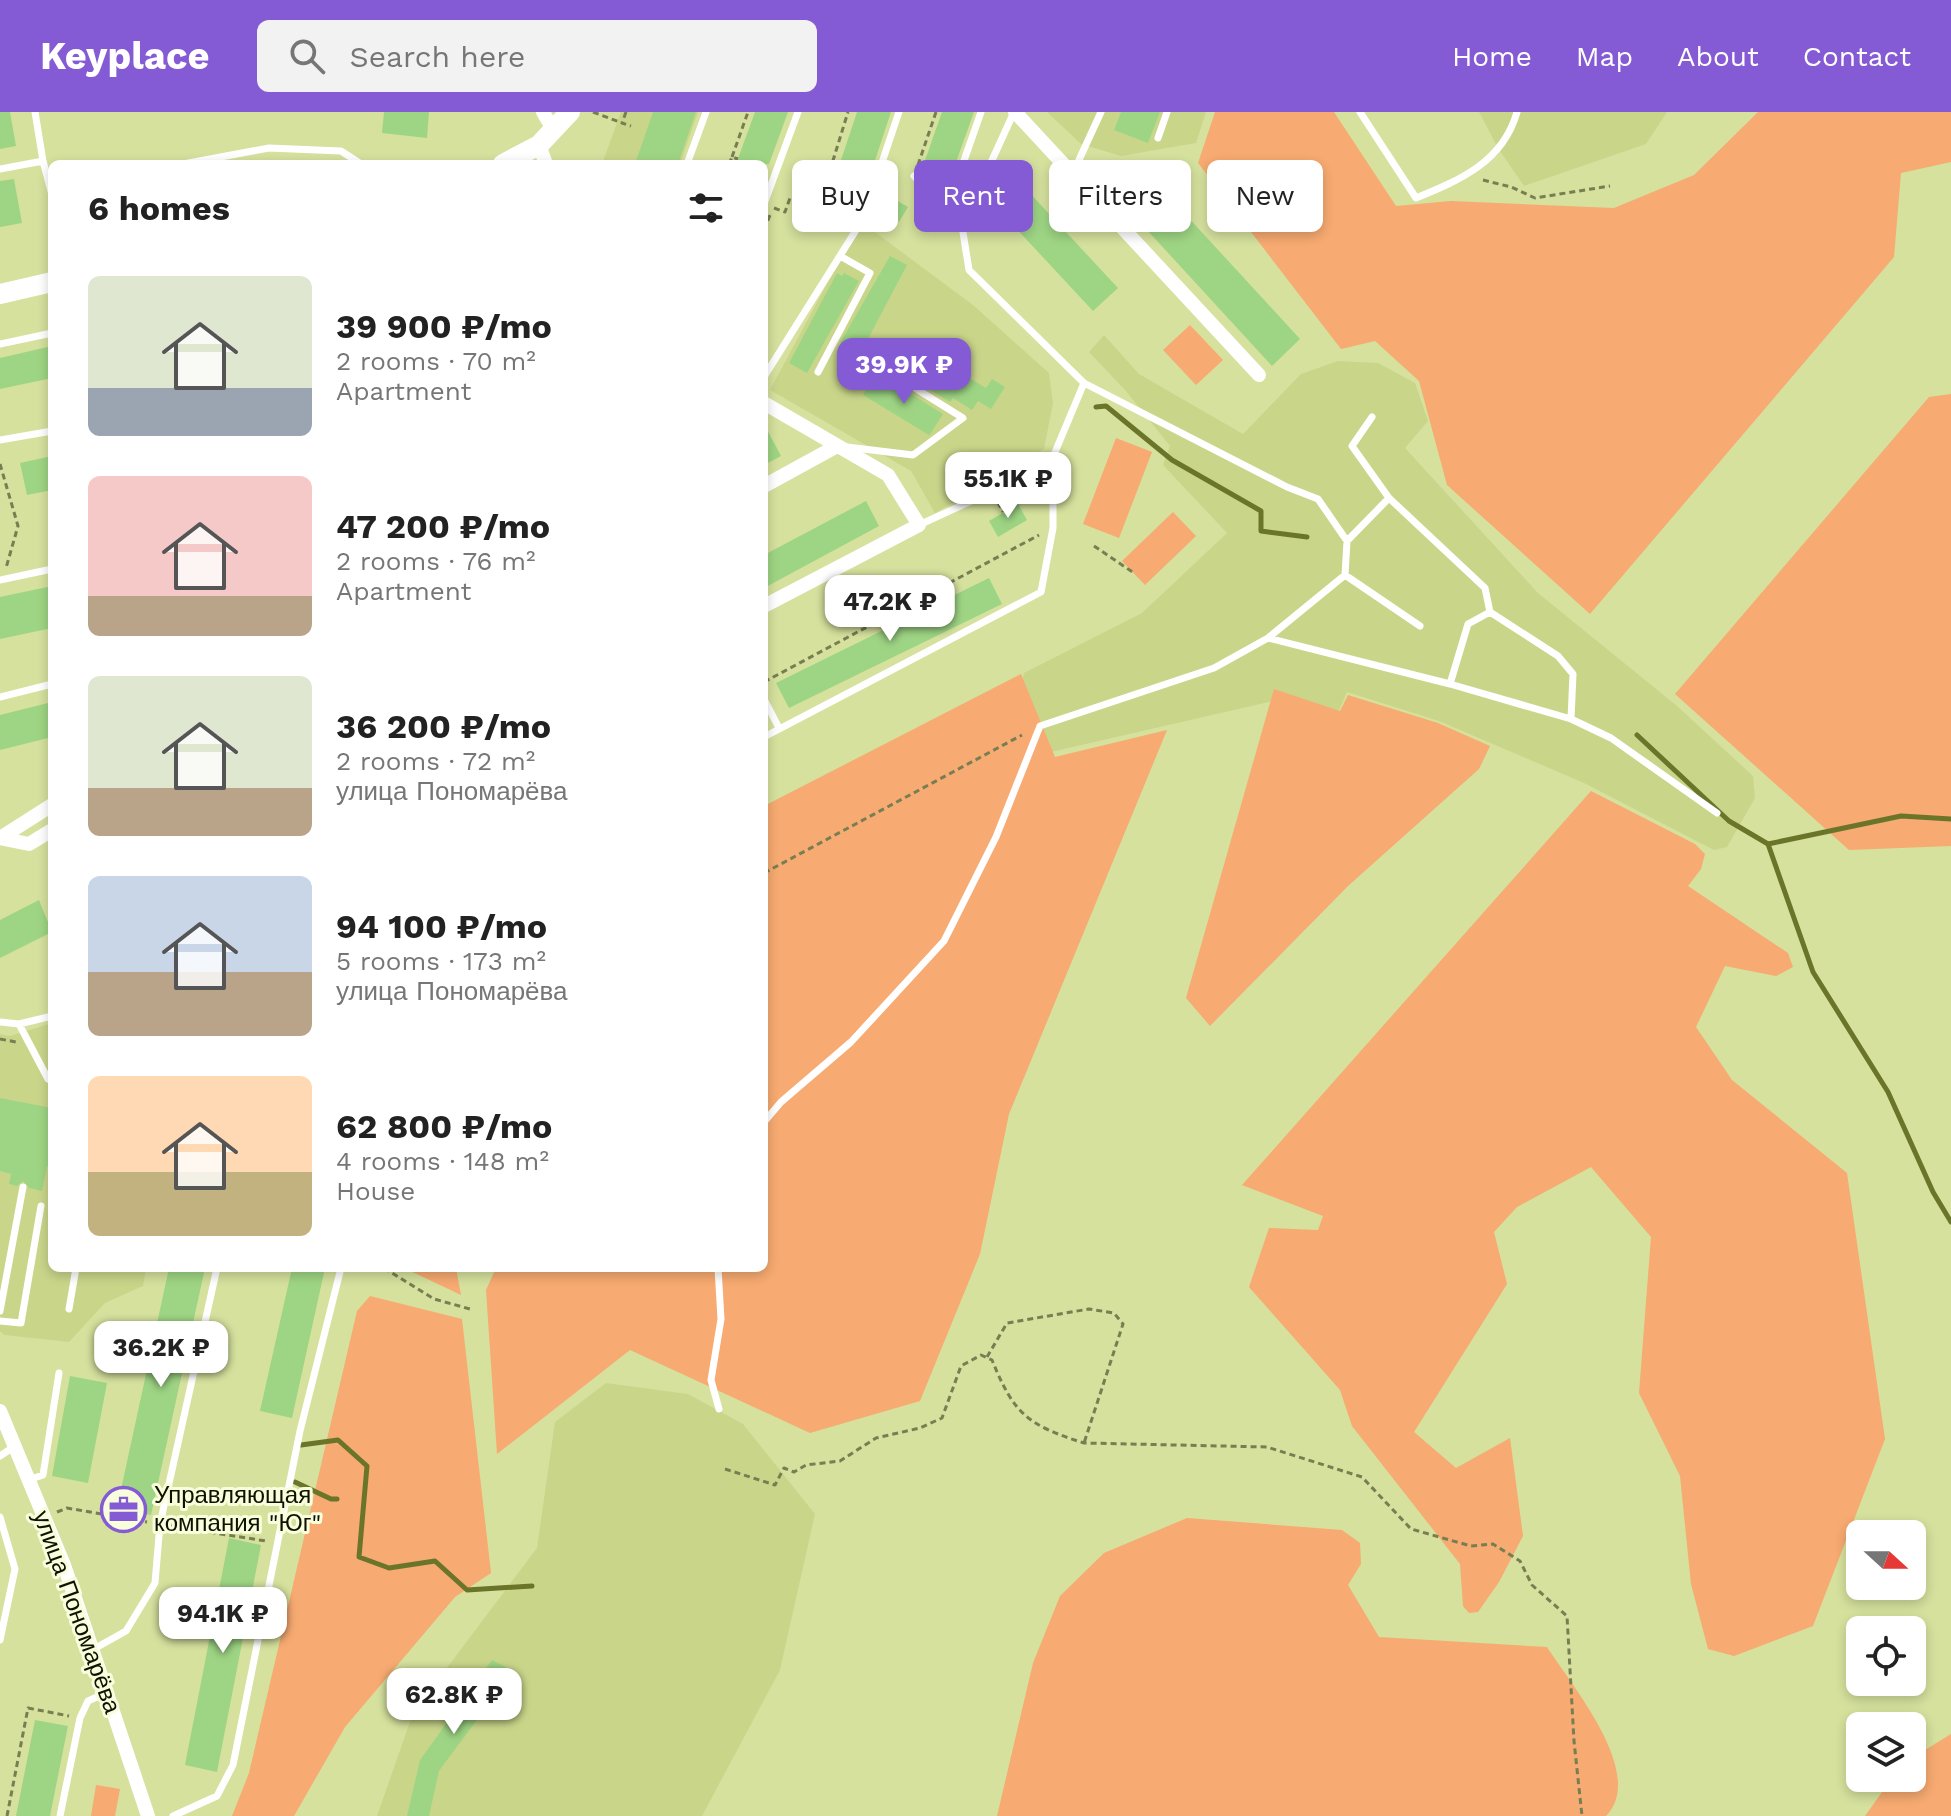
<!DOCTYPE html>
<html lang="en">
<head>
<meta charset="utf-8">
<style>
	body { margin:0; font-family:"Work Sans",sans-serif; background:#f2f2f2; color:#222; height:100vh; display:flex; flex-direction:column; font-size:30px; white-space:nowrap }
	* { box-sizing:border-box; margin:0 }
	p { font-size:26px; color:#767676 }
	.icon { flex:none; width:44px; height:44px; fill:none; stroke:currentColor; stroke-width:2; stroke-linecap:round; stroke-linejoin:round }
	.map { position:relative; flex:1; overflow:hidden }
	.sheet { position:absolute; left:48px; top:48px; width:720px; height:1112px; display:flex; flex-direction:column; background:#fff; border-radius:12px; box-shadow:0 4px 12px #0003 }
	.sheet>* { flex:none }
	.top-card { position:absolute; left:792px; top:48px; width:760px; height:72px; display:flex; gap:16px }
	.needle { width:52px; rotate:111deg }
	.tools { position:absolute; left:1846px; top:1408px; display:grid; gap:16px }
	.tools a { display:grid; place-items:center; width:80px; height:80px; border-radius:12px; background:#fff; box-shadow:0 4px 12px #0003; font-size:40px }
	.price { position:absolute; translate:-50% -68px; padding:0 18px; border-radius:16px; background:#fff; color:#222; font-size:26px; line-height:52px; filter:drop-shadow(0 2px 4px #0008) }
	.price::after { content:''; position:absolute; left:50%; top:48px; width:24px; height:18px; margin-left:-12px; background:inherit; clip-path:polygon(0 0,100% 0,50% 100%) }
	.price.active { background:#855bd5; color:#fff }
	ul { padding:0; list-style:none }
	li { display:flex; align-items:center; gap:24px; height:200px; padding:0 40px }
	li span { display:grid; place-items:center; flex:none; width:224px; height:160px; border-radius:12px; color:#555 }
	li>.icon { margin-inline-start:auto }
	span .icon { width:96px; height:96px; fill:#fffc; stroke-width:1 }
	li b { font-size:34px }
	h2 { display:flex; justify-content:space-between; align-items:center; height:96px; padding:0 40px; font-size:34px }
	.pill { padding:0 28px; border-radius:12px; background:#fff; box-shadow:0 4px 12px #0003; font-size:28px; line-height:72px }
	.pill.active { background:#855bd5; color:#fff }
	header { display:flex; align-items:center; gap:48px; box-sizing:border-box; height:112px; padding:0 40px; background:#855bd5; color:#fff }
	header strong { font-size:38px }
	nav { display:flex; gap:44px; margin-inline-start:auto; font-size:28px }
	.search { width:560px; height:72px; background:#f2f2f2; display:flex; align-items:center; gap:20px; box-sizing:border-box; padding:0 28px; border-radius:12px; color:#767676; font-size:30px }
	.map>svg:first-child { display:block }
	.built { fill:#c9d68a }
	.green { fill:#f7aa71 }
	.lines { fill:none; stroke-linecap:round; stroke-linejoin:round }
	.stream { stroke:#6b752a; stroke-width:5 }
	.building { fill:#9ed584 }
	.path { stroke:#777e52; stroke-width:3; stroke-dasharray:6 4; stroke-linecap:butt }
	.lane { stroke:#fff; stroke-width:7 }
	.street { stroke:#fff; stroke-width:14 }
	.secondary { stroke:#fff; stroke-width:20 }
	.labels { text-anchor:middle; stroke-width:6; stroke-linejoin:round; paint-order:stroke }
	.poi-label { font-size:24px; fill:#0f1200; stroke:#f8fedc; text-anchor:start }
	.street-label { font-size:24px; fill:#0f1200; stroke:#f8fedc }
</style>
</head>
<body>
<header>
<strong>Keyplace</strong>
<div class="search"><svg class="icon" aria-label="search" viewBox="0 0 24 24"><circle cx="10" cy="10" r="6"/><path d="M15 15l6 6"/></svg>Search here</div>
<nav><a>Home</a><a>Map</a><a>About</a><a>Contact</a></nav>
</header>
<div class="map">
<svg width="1951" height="1704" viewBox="0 0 1951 1704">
	<rect width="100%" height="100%" fill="#d5e19d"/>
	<path class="built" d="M621,0H698L680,52H602Z
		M1047,0H1206L1196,31L1121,44L1081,32Z
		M1479,0H1667L1646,32L1524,74L1498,36Z
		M864,112L973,193L1049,261L1053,291L1044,337L935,401L911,359L770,278L835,157Z
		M1104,223L1139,262L1243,322L1301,262L1338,249L1378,251L1415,271L1428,309L1405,336L1538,481L1677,594L1753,664L1755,686L1727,735L1714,738L1584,671L1439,609L1347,580L1333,612L1273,589L1051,640L1022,571L1024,561L1142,501L1227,421L1163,353L1170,334L1125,278L1089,240Z
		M52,911V1156H146L143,1174L105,1191L69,1230L4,1223L0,1219V922L10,924Z
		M606,1271L688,1282L743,1312L815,1402L780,1558L702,1704H377L413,1601L537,1436L555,1310Z"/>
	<path class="green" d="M1215,0H1334L1396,94L1451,89L1614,96L1694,63L1758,0H1951V50L1901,61L1894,145L1590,502L1447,373L1419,269L1375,229L1341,237L1198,51Z
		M1190,213L1223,248L1196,273L1163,238Z
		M1951,282V734L1849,738L1675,582L1929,285Z
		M1116,326L1152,340L1119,426L1083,412Z
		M1173,400L1196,424L1145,473L1122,449Z
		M1021,562L1055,645L1167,618L1009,1002L980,1142L920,1289L810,1321L630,1238L497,1342L486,1178L496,1156H764V694Z
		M1274,577L1340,599L1348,583L1438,611L1490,634L1479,657L1348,774L1210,914L1186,886Z
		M1591,679L1695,732L1705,742L1701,757L1688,774L1788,841L1793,855L1776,864L1725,854L1696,915L1732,968L1847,1061L1885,1327L1813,1514L1734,1544L1708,1537L1691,1472L1680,1364L1639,1281L1651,1125L1591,1055L1517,1095L1494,1120L1507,1172L1414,1320L1456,1356L1510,1326L1523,1424L1499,1470L1478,1500L1469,1501L1463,1494L1460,1452L1352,1314L1340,1278L1249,1175L1269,1116L1318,1118L1323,1104L1242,1073Z
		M404,1156H456L461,1183Z
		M370,1184L462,1207L491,1461L455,1485L345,1615L294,1704H232L249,1661L357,1199Z
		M1187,1406L1342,1418L1360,1431L1361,1452L1348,1473L1379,1525L1547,1535C1572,1574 1647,1662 1606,1704H997L1033,1551L1060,1484L1104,1441Z
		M1951,1622V1704H1865L1892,1666H1912V1646Z
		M96,1673L120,1677L115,1704H91Z"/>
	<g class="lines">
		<path class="stream" d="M1096,295L1106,294L1172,348L1261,399V419L1307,425
			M1637,623L1729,709L1768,732L1901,704L1951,707
			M1768,732L1813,860L1888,980L1933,1080L1951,1110
			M301,1333L338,1328L367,1354L359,1445L389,1456L435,1449L467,1478L532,1474
			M295,1370L331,1387H337"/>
	</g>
	<path class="building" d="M0,0H10L16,34L0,37Z
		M384,0H429L427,26L382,21Z
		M653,0H696L678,52H635Z
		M755,0H788L769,52H736Z
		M857,0H891L859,97L853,95L851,100L838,96L839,90L828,87Z
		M942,0H974L950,67L922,57Z
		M1121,0H1160L1148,31L1114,18Z
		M1011,61L1118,176L1093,199L986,84Z
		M1152,66L1300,227L1272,254L1124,93Z
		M14,67L22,111L0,115V69Z
		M891,85L908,95L899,110L882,100Z
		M890,144L907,153L860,242L840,231Z
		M837,161L842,164L844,161L859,169L807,261L789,251Z
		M52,234V266L0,277V246Z
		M923,238L986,276L992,267L1005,275L991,297L978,289L972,298L953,286L950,290L907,264Z
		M874,265L897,279L900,275L943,302L931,321L929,323L863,283Z
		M764,312L781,344L764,353Z
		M52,344V378L27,383L20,351Z
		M866,389L879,414L764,476V443Z
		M1018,392L1027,408L998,425L989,409Z
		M989,466L1002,492L789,596L776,571Z
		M52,474V516L0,527V485Z
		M52,590V625L0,638V603Z
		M39,788L52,820L0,846V808Z
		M0,986L52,996V1055L47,1054L42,1079L29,1076L23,1069L17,1074L9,1072L11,1062L0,1059Z
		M169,1156H205L151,1403L117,1396Z
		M292,1156H325L292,1306L260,1299Z
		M70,1264L107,1271L88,1371L52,1364Z
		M229,1426L261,1433L217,1660L185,1653Z
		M492,1548L513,1559L439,1659L429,1704H407L420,1648Z
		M35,1608L68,1614L50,1704H16Z"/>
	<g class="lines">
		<path class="path" d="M593,0L622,11
			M626,0L622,11L631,14
			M732,45L748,0
			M729,52L732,45L738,47
			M918,53L936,0
			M1483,68L1511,75L1535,86L1610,74
			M774,96L785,100L790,86L818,97
			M818,97L848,0
			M818,97L821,98L826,82
			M764,118L770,103
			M0,352L18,414L6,456
			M998,390L1003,400
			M1094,434L1134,461
			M764,570L1039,423
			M764,761L1022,623
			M0,927L16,930
			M384,1156L434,1187L470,1197
			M987,1245L1007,1211L1089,1197L1114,1201L1123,1212L1084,1331
			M725,1357L775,1373L784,1356L794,1360L806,1353L840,1349L876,1326L920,1316L942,1306L961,1254L981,1243L992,1248C1014,1302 1027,1313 1084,1331L1267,1335L1362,1365L1411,1417L1471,1434L1493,1432L1520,1449L1532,1473L1567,1504L1574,1629L1582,1704
			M57,1400L67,1396L147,1410
			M170,1414L266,1429
			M7,1704L28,1596L69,1604"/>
		<path class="lane" d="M35,0L43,49L52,83
			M1014,0L962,114L969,158L1084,271L1053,345
			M1360,0L1416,86C1460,68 1503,50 1517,0
			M1158,26L1167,0
			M183,52L269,36L341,39L361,52
			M687,52L706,0
			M0,57L43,49
			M1073,61L1101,0
			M914,64L947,97
			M764,92L798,0
			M962,114L947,97L981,0
			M0,232L52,221
			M818,260L870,161L840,144
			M764,265L863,107L899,0
			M1084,271L1287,375L1318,387L1347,429L1389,386
			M1372,305L1352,334L1389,386L1485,476L1490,500L1558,544L1573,562L1571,607
			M0,328L52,319
			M847,335L913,343L963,306L881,255
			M1347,429L1345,463L1420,514
			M0,468L52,457
			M1268,526L1345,463
			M1450,572L1571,607L1611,626L1717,701
			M0,585L52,572
			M764,587L779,616
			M764,625L1041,480L1053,416V345L993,379L919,413
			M0,910L19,912L52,904
			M19,912L48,967
			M764,1010L781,990L851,930L944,829L996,725L1040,614L1214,556L1268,526L1450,572L1468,512L1490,500
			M718,1156L721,1207L711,1268L719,1297
			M69,1197L76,1156
			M0,1199L23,1075
			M0,1209L21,1211L41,1094
			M0,1344L15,1334
			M28,1368L43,1363L59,1261
			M0,1405L15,1457L0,1528
			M92,1538L126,1519L155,1471L160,1412L217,1156
			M60,1704L80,1606L88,1589L106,1581
			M173,1704L217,1684L233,1653L300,1319L341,1156"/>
		<path class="street" d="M543,0L554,19
			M1015,0L1259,263
			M539,33L546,52
			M764,291L888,363L919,413L764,494
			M764,374L837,334
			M0,726L52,693
			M0,726L29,732L52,718
			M0,1299L64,1453L148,1704"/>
		<path class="secondary" d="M503,52L539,33L570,0
			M0,182L52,170"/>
	</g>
	<defs>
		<symbol id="office-ring" viewBox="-11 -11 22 22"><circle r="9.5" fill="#f8fedc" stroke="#855bd5" stroke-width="1.5"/><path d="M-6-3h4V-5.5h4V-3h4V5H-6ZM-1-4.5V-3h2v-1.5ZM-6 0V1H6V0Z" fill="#855bd5"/></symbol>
	</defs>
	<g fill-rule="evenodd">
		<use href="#office-ring" x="98" y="1372" width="51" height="51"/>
	</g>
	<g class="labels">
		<g class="poi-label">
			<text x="154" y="1391">Управляющая<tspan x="154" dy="28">компания "Юг"</tspan></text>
		</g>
		<g class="street-label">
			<text transform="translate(77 1500) rotate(70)" y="8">улица Пономарёва</text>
		</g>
	</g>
</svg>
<div class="tools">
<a><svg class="needle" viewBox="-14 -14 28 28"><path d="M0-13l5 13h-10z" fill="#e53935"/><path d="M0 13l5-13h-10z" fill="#767676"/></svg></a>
<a><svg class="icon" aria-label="locate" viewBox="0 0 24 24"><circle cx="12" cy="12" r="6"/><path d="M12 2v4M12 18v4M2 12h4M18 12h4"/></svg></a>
<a><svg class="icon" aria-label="layers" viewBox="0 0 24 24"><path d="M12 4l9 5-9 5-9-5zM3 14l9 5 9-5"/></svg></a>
</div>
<b class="price active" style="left:904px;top:294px">39.9K ₽</b>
<b class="price" style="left:1008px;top:408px">55.1K ₽</b>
<b class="price" style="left:890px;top:531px">47.2K ₽</b>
<b class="price" style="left:161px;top:1277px">36.2K ₽</b>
<b class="price" style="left:223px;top:1543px">94.1K ₽</b>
<b class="price" style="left:454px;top:1624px">62.8K ₽</b>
<div class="top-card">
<a class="pill">Buy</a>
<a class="pill active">Rent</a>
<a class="pill">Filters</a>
<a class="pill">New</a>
</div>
<section class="sheet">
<h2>6 homes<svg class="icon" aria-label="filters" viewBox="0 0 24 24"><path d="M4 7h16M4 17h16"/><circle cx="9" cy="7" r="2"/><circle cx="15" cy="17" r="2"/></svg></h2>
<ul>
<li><span style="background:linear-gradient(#dfe7d0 70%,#9aa5b1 0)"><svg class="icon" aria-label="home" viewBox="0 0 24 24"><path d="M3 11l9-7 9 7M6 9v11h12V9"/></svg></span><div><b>39 900 ₽/mo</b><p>2 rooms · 70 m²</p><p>Apartment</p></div></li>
<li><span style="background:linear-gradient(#f6c9c9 75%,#b9a48a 0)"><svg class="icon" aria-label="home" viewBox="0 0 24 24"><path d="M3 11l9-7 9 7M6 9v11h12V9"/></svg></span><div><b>47 200 ₽/mo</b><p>2 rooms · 76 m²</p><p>Apartment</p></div></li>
<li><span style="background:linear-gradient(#dfe7d0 70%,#b9a48a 0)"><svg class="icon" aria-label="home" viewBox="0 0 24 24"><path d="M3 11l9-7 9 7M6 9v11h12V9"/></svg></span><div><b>36 200 ₽/mo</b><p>2 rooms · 72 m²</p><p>улица Пономарёва</p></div></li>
<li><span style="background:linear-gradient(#c9d6e8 60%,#b9a48a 0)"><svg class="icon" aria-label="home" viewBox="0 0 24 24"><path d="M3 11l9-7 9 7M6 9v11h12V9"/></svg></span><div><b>94 100 ₽/mo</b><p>5 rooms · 173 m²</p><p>улица Пономарёва</p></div></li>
<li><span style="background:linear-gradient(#ffd9b3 60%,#c2b280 0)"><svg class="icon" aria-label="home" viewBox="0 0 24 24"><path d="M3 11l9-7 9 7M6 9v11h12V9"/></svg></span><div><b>62 800 ₽/mo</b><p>4 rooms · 148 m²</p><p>House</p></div></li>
</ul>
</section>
</div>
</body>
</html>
